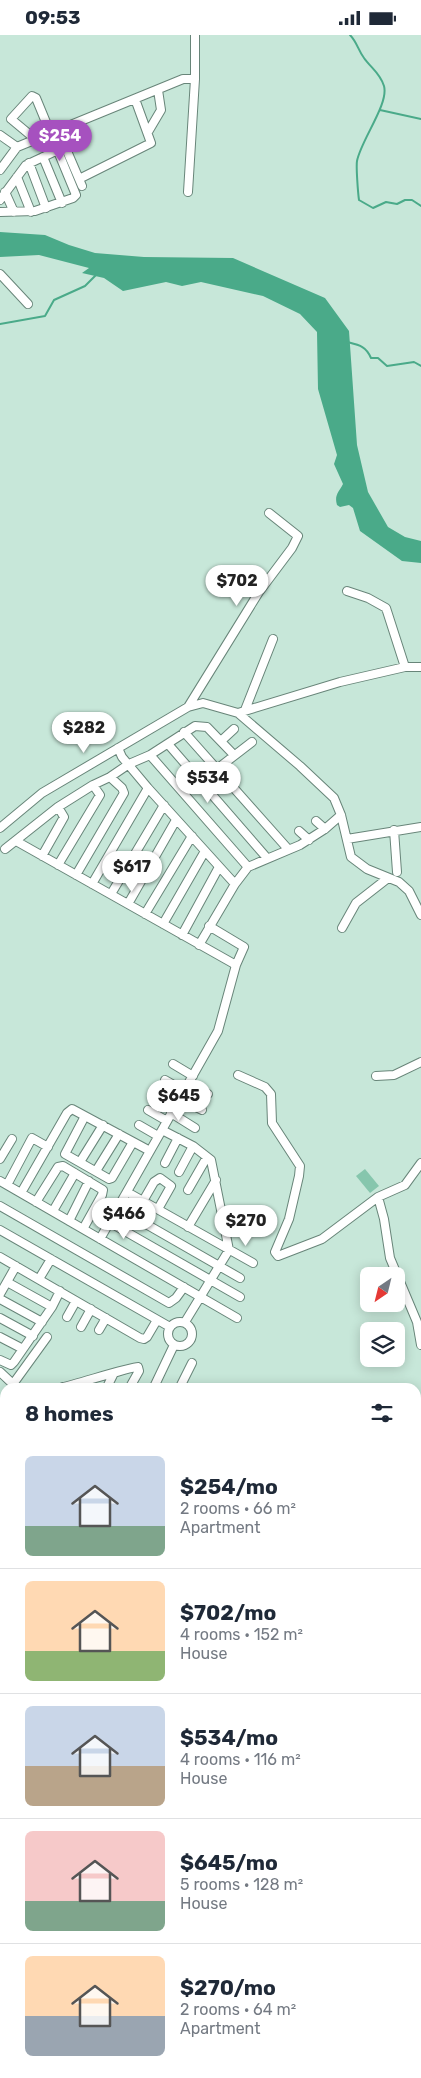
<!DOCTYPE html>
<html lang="en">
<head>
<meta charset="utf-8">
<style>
	body { margin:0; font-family:Rubik,sans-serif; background:#f2f2f3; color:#1f2937; height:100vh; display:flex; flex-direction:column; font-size:19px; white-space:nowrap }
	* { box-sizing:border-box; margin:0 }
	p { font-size:16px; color:#747a83 }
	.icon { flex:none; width:28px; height:28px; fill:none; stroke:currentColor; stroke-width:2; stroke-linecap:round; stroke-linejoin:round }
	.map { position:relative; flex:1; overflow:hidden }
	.sheet { position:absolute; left:0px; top:1348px; width:421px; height:696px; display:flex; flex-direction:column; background:#fff; border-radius:15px 15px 0 0; box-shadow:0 2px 12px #0003 }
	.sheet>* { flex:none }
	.needle { width:32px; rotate:215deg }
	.buttons { position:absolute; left:360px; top:1232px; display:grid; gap:10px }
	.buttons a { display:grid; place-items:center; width:45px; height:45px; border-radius:8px; background:#fff; box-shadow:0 2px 12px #0003; font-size:25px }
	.price { position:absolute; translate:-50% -42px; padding:0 11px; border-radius:18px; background:#fff; color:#222; font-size:16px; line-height:32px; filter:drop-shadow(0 1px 2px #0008) }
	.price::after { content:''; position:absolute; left:50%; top:30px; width:15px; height:11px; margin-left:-8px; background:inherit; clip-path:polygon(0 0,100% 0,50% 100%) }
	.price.on { background:#a651bf; color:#fff }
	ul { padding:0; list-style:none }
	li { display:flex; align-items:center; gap:15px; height:125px; padding:0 25px }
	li+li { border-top:1px solid #e0e1e3 }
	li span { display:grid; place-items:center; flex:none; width:140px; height:100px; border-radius:8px; color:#555 }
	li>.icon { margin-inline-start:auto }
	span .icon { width:60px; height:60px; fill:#fffc; stroke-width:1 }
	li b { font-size:21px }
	h2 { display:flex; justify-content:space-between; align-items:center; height:60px; padding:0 25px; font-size:21px }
	.status { display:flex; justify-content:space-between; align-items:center; height:35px; padding:0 25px; background:#fff; direction:ltr }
	.status svg { height:14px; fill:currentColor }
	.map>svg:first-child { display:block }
	.built { fill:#b5dccd }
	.green { fill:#86c6ad }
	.water { fill:#4aaa89 }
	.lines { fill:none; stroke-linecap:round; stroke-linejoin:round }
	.stream { stroke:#4aaa89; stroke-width:2 }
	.minor-casing { stroke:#688579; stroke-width:10 }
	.major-casing { stroke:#688579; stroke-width:12 }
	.minor { stroke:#fff; stroke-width:8 }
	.major { stroke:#fff; stroke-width:10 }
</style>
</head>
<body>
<div class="status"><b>09:53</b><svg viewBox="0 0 49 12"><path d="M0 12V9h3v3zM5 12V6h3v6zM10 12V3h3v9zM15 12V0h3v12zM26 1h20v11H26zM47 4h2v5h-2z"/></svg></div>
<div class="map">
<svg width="421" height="2043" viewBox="0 0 421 2043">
	<rect width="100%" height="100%" fill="#c7e7d9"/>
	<path class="built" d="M416,1557L421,1558V1605L416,1606Z"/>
	<path class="green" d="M365,1134L379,1151L370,1158L356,1141Z"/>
	<path class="water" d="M0,197L45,200L69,210L95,218L144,222L233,223L325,263L349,296L357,410L368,457L388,492L405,502L421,506V528L402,526L360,496L353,473L349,470L340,472L337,470C334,460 339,457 343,449L334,429L337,420L318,354L317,297L300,279L263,261L201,247L182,251L166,247L123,256L104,243L82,238L89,233L39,220L0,222Z"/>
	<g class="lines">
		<path class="stream" d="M350,0C357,7 358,15 364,23C371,33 380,38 384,51C389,69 361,105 357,126C356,132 358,158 359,165L373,173L386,167L397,169L405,165H412L421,171
			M380,75L421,84
			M0,289L45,281L54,265L85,251L97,239
			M347,307C359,310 366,311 371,323H378L387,331L414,327L421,331"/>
		<defs>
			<path id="minor" d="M58,95L82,151
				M148,97L161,75L158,55
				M0,100L17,112
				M43,122L62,168
				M29,128L46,173
				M0,135L17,112L183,44H195
				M17,142L31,177
				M79,144L151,108L135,64
				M5,157L14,177
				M188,157L195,44V0
				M0,165L26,130L58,115
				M0,177L35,176L73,163L76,160L36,63L32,61L11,84L35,104
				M0,239L28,269
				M347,556L368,563L386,573L405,632
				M188,672L259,557L292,513L298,501L269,478
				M245,675L273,604
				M238,678L340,647L405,632H421
				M184,697L288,814
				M221,706L234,694
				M168,709L267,823
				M118,713L122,722L148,753L235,849
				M150,720L248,832
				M217,734L252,707
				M316,786L325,794
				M0,793L42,758L188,672L203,668L238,678L300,731L334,763L341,780L351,822L367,834L399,847L409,856L421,880
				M394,795L397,837
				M299,796L309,805
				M347,804L421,792
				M16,806L236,930
				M5,814L58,772L93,750L110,742L129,729L150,720L195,691L207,692L234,720
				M42,821L64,782L58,772
				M58,830L100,760L93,750
				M76,840L124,758L122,753L110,742
				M92,849L148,753
				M111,859L164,770
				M128,869L176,785
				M145,879L192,801
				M163,889L205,816
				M342,893L356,868L388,843
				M182,900L219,832
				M199,910L235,849L248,832L300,810L325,794L341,780
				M173,1029L193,1041
				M238,1040L265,1052L271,1059L272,1088L300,1131L299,1141L289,1184L275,1217L278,1221L322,1204L378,1162L405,1150L421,1128
				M376,1041L394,1040L421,1027
				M165,1045L184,1056
				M189,1048L208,1059
				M157,1061L175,1071
				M180,1064L202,1075
				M148,1075L167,1086
				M171,1078L195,1093
				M85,1081L65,1119L109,1144L112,1143L133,1107
				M139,1090L158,1101
				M0,1124L12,1104
				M80,1127L103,1090
				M165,1128L178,1103
				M96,1136L119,1099
				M179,1137L193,1111
				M0,1146L237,1283
				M7,1150L32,1103L48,1112
				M188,1155L207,1122
				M127,1157L253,1228
				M21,1158L67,1078L72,1074L150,1116
				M378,1162L384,1184L390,1223L417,1287L421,1310
				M143,1166L154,1147L160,1143L171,1151L158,1174
				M36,1167L58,1132L63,1131L103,1155L102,1160L83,1194
				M0,1171L169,1268L176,1263L184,1252
				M118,1173L240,1243
				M53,1176L75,1138
				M69,1186L89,1146
				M109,1187L240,1262
				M188,1192L216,1145
				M0,1195L170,1292
				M100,1204L162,1095
				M0,1222L140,1303L144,1304L147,1302L157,1285
				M39,1244L51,1224
				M7,1247L52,1272
				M0,1259L16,1231
				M0,1264L42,1287
				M67,1282L76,1266
				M0,1283L33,1301
				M168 1299a12 12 0 1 1 24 0a12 12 0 1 1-24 0Z
				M185,1287L229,1215L211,1125L193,1111L162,1095L218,996L236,930L244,912L209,891
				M81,1292L91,1274
				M99,1295L106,1283
				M0,1302L23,1314
				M0,1325L11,1330L14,1327L52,1272L60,1256
				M0,1337L15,1351
				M13,1349L47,1302
				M63,1352C74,1350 133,1331 138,1332L139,1336L130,1352
				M107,1352L114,1338
				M154,1352L174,1310
				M180,1352L192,1328
				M416,1475H421
				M416,1497L421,1489
				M0,1666L5,1676
				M0,1686L5,1681
				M416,1907L421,1910
				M416,1937L421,1940
				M229,2039L252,2040
				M102,2043L104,2039"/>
			<path id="major" d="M416,1738H421
				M0,1792L5,1791"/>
		</defs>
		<use href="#minor" class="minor-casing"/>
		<use href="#major" class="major-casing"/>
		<use href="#minor" class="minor"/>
		<use href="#major" class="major"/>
	</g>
</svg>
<div class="buttons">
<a><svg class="needle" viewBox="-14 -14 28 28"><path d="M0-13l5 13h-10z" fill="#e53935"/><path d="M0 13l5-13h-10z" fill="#747a83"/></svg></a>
<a><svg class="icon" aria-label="layers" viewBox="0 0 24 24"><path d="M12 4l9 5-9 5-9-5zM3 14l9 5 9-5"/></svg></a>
</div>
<b class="price on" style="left:60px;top:127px">$254</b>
<b class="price" style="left:237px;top:572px">$702</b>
<b class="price" style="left:84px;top:719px">$282</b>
<b class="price" style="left:208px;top:769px">$534</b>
<b class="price" style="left:132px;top:858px">$617</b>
<b class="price" style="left:179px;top:1087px">$645</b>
<b class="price" style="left:124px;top:1205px">$466</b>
<b class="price" style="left:246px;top:1212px">$270</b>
<section class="sheet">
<h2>8 homes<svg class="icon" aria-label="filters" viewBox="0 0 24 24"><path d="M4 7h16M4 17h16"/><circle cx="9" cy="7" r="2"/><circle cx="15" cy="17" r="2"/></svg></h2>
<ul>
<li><span style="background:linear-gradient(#c9d6e8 70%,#7fa58c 0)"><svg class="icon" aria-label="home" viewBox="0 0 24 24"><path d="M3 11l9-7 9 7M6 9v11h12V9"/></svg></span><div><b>$254/mo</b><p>2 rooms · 66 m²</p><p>Apartment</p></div></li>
<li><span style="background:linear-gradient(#ffd9b3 70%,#8fb573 0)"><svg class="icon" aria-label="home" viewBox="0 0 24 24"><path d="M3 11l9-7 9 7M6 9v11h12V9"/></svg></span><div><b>$702/mo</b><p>4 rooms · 152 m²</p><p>House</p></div></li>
<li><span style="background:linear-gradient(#c9d6e8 60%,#b9a48a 0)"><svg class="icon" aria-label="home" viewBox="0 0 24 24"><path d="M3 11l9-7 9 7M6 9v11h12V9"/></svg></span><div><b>$534/mo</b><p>4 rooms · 116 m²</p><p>House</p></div></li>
<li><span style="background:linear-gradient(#f6c9c9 70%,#7fa58c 0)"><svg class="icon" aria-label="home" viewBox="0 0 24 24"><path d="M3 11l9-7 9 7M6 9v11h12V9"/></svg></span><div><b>$645/mo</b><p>5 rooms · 128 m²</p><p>House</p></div></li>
<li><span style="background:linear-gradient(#ffd9b3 60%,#9aa5b1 0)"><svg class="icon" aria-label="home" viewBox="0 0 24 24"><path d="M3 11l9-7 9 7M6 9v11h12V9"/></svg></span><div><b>$270/mo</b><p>2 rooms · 64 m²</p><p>Apartment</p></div></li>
</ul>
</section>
</div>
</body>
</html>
